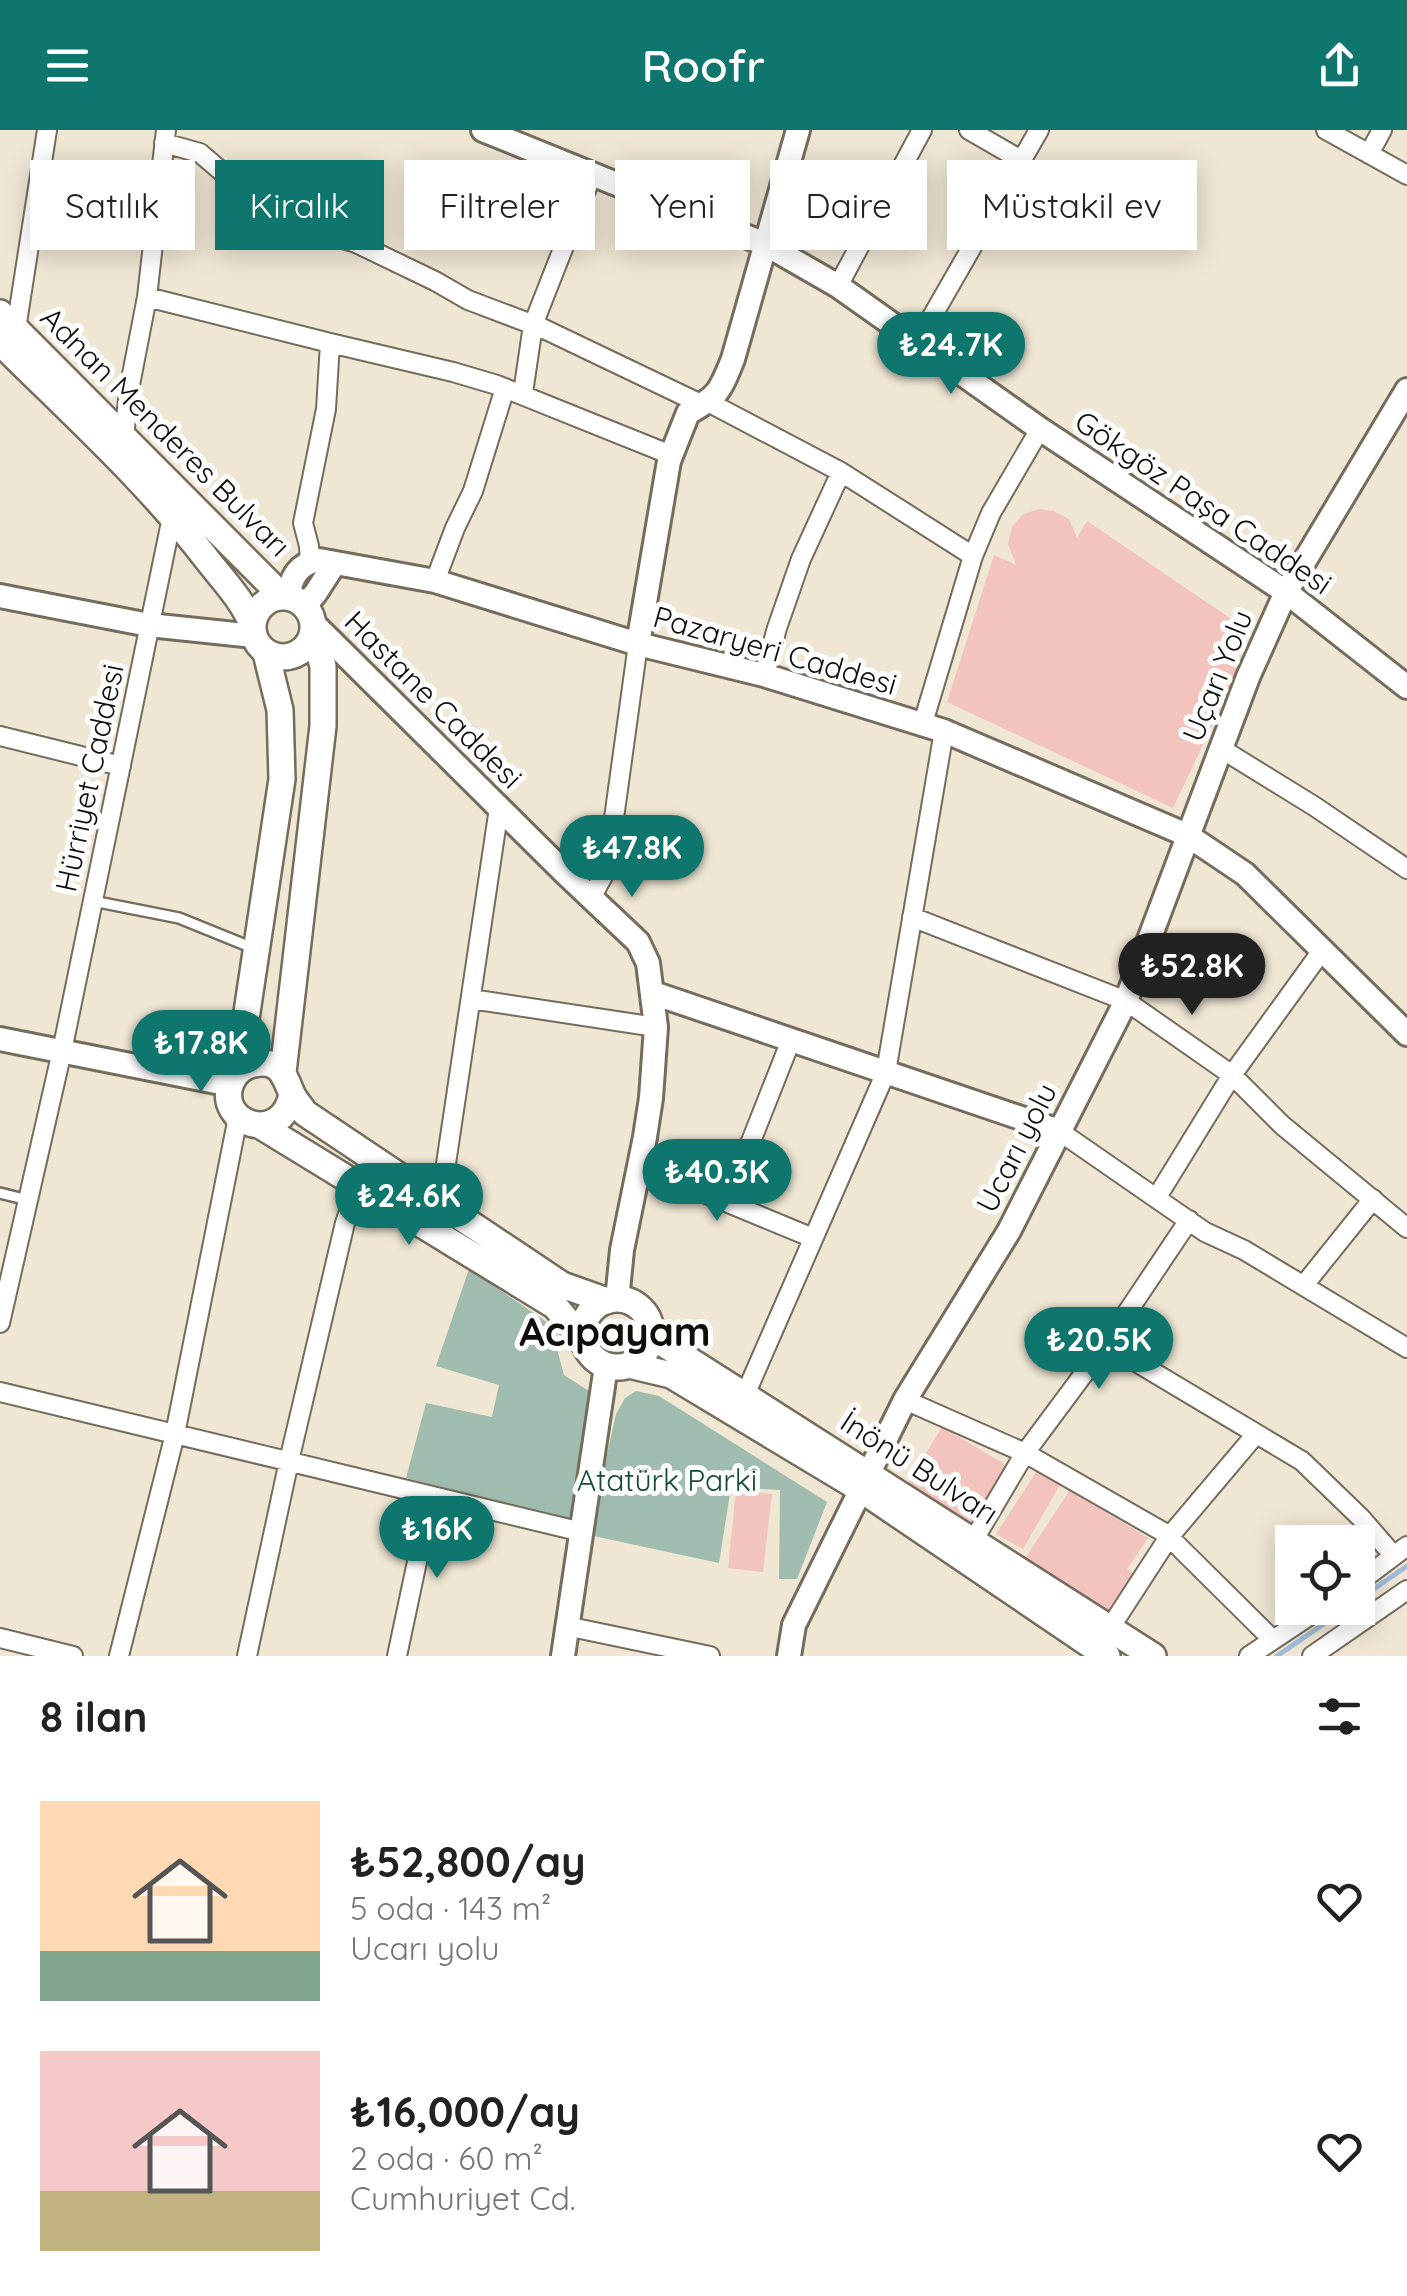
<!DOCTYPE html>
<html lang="tr">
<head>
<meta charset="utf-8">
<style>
	body { margin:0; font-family:Quicksand,sans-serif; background:#f2f2f2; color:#222; height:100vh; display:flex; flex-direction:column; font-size:38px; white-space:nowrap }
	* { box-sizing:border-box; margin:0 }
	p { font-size:32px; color:#767676 }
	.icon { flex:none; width:55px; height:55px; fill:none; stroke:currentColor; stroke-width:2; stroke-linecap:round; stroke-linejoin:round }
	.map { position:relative; height:1526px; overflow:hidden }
	.details { display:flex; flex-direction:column; background:#fff; flex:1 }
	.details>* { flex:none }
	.hud { position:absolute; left:30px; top:30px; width:1348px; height:90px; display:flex; gap:20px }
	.fabs { position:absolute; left:1275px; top:1395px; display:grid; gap:20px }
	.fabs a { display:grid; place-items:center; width:100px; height:100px; border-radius:0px; background:#fff; box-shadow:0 5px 25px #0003; font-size:50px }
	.price { position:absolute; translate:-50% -85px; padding:0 22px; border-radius:35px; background:#0f766e; color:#fff; font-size:32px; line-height:65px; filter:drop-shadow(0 2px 5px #0008) }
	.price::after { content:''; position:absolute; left:50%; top:60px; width:30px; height:22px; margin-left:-15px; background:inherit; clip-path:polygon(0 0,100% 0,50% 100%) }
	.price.on { background:#222; color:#fff }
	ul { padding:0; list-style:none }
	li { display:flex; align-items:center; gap:30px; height:250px; padding:0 40px }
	li span { display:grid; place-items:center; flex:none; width:280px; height:200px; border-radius:0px; color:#555 }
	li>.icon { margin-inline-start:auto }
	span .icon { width:120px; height:120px; fill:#fffc; stroke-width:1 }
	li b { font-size:42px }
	h2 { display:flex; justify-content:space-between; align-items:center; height:120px; padding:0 40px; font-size:42px }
	.pill { padding:0 35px; border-radius:0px; background:#fff; box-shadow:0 5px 25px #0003; font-size:35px; line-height:90px }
	.pill.on { background:#0f766e; color:#fff }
	header { display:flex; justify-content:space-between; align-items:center; height:130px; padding:0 40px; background:#0f766e; color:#fff; font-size:45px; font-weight:600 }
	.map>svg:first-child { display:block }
	.green { fill:#9fbcae }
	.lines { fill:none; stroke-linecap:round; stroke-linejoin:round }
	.stream { stroke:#9fbdda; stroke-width:5 }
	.building { fill:#f2c4bd }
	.service-casing { stroke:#746c5c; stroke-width:14 }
	.minor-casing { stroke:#746c5c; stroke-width:22 }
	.tertiary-casing { stroke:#746c5c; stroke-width:28 }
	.secondary-casing { stroke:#746c5c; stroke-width:30 }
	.service { stroke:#fff; stroke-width:9 }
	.minor { stroke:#fff; stroke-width:18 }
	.tertiary { stroke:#fff; stroke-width:22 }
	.secondary { stroke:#fff; stroke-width:25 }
	.labels { text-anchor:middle; stroke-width:10; stroke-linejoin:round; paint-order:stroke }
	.street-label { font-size:30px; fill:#110e09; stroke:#fff }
	.park-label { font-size:30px; fill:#154b37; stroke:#fff }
	.district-label { font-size:40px; font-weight:bold; fill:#110e09; stroke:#fff }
</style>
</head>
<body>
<header><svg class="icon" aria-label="menu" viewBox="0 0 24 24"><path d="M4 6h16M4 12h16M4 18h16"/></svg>Roofr<svg class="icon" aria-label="share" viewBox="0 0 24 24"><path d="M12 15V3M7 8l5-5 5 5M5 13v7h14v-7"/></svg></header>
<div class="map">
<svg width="1407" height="1526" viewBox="0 0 1407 1526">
	<rect width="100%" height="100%" fill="#efe6d4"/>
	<path class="green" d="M469,1139L557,1199L558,1223L564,1245L592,1263L571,1390L406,1348L426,1273L492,1287L499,1255L436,1236Z
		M636,1261L659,1266L827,1372L797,1449H779L780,1360L731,1357L719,1433L589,1405L616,1284L625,1268Z"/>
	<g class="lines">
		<path class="stream" d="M1358,1470L1407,1436
			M1277,1526L1347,1478"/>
	</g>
	<path class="building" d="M1038,379L1054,381L1069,389L1077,408L1087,391L1240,495L1223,531L1239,539L1173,678L947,572L994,425L1016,435L1008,414L1012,397L1022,385Z
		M942,1297L1008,1336L973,1395L906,1356Z
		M1038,1339L1061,1353L1023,1419L996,1404Z
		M736,1360L772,1364L763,1442L728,1438Z
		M1070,1360L1148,1408L1127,1439L1136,1446L1108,1482L1024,1430Z"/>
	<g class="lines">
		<defs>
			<path id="service" d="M93,771L179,788L253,818
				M0,1063L28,1070"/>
			<path id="minor" d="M969,0L1021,30
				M1326,0L1407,45
				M164,13L200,23L262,76L297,95L356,113L435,151L468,170L542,198L703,275
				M1369,24L1382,0
				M838,156L922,0
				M147,167L330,213L453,242L497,255L671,325
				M16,199L47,0
				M918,211L1039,0
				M523,263L533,195L592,45
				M708,272L841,342L973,426
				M124,307L129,260L147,167L166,0
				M310,432L309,416L303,393L326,279L330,213
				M435,451L455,398L473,361L505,258
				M764,545L777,498L801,429L841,342
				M923,593L973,426L991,383L1040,299
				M0,606L121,636
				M1220,618L1314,676L1407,739
				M591,768L607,739L638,514
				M912,787L1126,871L1232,945L1282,995L1407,1098
				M471,869L656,897
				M1059,1001L1205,1102L1244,1120L1407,1218
				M639,1036L813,1108
				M1157,1067L1232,945L1321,822
				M727,1072L791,910
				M440,1074L499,678
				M1304,1155L1373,1069
				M0,1193L62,921L172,387
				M1106,1214L1302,1331L1361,1388L1394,1426
				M0,1262L582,1402
				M745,1265L886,942L944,601
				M905,1270L1025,1323L1165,1403L1273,1510
				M973,1411L1025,1323L1106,1214L1189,1090
				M1358,1453L1407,1416
				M566,1496L710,1526
				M1110,1498L1169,1407L1256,1304
				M0,1508L73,1526
				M119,1526L175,1304L238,987
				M247,1526L289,1331L345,1093L358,1055
				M397,1526L431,1366
				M1249,1526L1321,1478
				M1312,1526L1407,1460"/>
			<path id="tertiary" d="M483,0L765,114L838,156L1040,299L1286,462L1407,557
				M0,466L149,495L254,506
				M288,467C291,447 298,434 319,430L435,451L638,514L764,545L944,601L1187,705L1245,744L1407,904
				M304,476L315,464L335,433
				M313,493L565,743L638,812L648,833L656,897L651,968L645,1007L622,1120L617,1170
				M638,514L669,331L688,283C719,266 720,261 733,229L798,0
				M653,863L1059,1001
				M0,909L231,955
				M563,1526L606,1236
				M789,1526L794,1495L905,1270L1009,1101L1126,871L1248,547L1286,462L1407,260"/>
			<path id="secondary" d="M0,183L283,467
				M0,212C71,283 148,352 209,432C225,452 243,471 253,496
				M253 497a30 30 0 1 1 60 0a30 30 0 1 1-60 0Z
				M238,942L282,649L280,580L266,523
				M283,942L323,596V536L313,502
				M292,964C282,1017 215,994 231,953C235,943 244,936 254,934C280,929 284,945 292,964C295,970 301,977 305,983L562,1155L607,1171
				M261,996L555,1176L584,1211
				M583 1203a34 34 0 1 1 68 0a34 34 0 1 1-68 0Z
				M651,1202L667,1216L1153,1526
				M629,1235L671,1245L862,1360L1107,1526"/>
		</defs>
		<use href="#service" class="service-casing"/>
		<use href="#minor" class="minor-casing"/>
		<use href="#tertiary" class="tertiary-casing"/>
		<use href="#secondary" class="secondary-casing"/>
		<use href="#service" class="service"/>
		<use href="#minor" class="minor"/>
		<use href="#tertiary" class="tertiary"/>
		<use href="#secondary" class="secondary"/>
	</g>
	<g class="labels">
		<g class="street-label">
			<text transform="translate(165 302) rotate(45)" y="10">Adnan Menderes Bulvarı</text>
			<text transform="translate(1203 373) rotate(34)" y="10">Gökgöz Paşa Caddesi</text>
			<text transform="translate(775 521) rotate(16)" y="10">Pazaryeri Caddesi</text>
			<text transform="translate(1218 546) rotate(-68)" y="10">Uçarı Yolu</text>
			<text transform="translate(433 570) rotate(45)" y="10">Hastane Caddesi</text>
			<text transform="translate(90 648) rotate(-78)" y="10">Hürriyet Caddesi</text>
			<text transform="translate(1017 1018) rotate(-63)" y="10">Ucarı yolu</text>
			<text transform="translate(919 1338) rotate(33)" y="10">İnönü Bulvarı</text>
		</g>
		<g class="park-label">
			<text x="667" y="1361">Atatürk Parki</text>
		</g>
		<g class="district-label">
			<text x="615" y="1216">Acıpayam</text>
		</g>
	</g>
</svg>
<div class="fabs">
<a><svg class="icon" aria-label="locate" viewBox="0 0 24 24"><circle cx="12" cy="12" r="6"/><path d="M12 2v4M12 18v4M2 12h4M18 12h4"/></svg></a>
</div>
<b class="price" style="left:951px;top:267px">₺24.7K</b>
<b class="price" style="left:632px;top:770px">₺47.8K</b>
<b class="price on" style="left:1192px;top:888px">₺52.8K</b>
<b class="price" style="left:201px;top:965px">₺17.8K</b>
<b class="price" style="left:717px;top:1094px">₺40.3K</b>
<b class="price" style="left:409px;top:1118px">₺24.6K</b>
<b class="price" style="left:1099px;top:1262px">₺20.5K</b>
<b class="price" style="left:437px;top:1451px">₺16K</b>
<div class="hud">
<a class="pill">Satılık</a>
<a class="pill on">Kiralık</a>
<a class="pill">Filtreler</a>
<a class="pill">Yeni</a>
<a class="pill">Daire</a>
<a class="pill">Müstakil ev</a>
</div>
</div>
<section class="details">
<h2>8 ilan<svg class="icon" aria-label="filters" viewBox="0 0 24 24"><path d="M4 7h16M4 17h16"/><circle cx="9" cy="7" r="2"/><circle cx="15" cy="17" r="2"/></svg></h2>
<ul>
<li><span style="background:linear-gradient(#ffd9b3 75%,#7fa58c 0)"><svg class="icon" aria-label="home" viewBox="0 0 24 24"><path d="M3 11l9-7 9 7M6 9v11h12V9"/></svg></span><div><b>₺52,800/ay</b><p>5 oda · 143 m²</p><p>Ucarı yolu</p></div><svg class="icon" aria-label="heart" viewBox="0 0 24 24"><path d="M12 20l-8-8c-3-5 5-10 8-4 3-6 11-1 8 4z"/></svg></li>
<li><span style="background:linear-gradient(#f6c9c9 70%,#c2b280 0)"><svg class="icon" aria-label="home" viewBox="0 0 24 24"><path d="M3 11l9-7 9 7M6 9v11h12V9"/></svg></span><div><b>₺16,000/ay</b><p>2 oda · 60 m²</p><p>Cumhuriyet Cd.</p></div><svg class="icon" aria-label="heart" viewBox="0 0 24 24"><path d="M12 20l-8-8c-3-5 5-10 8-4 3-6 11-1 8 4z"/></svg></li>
</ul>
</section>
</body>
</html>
